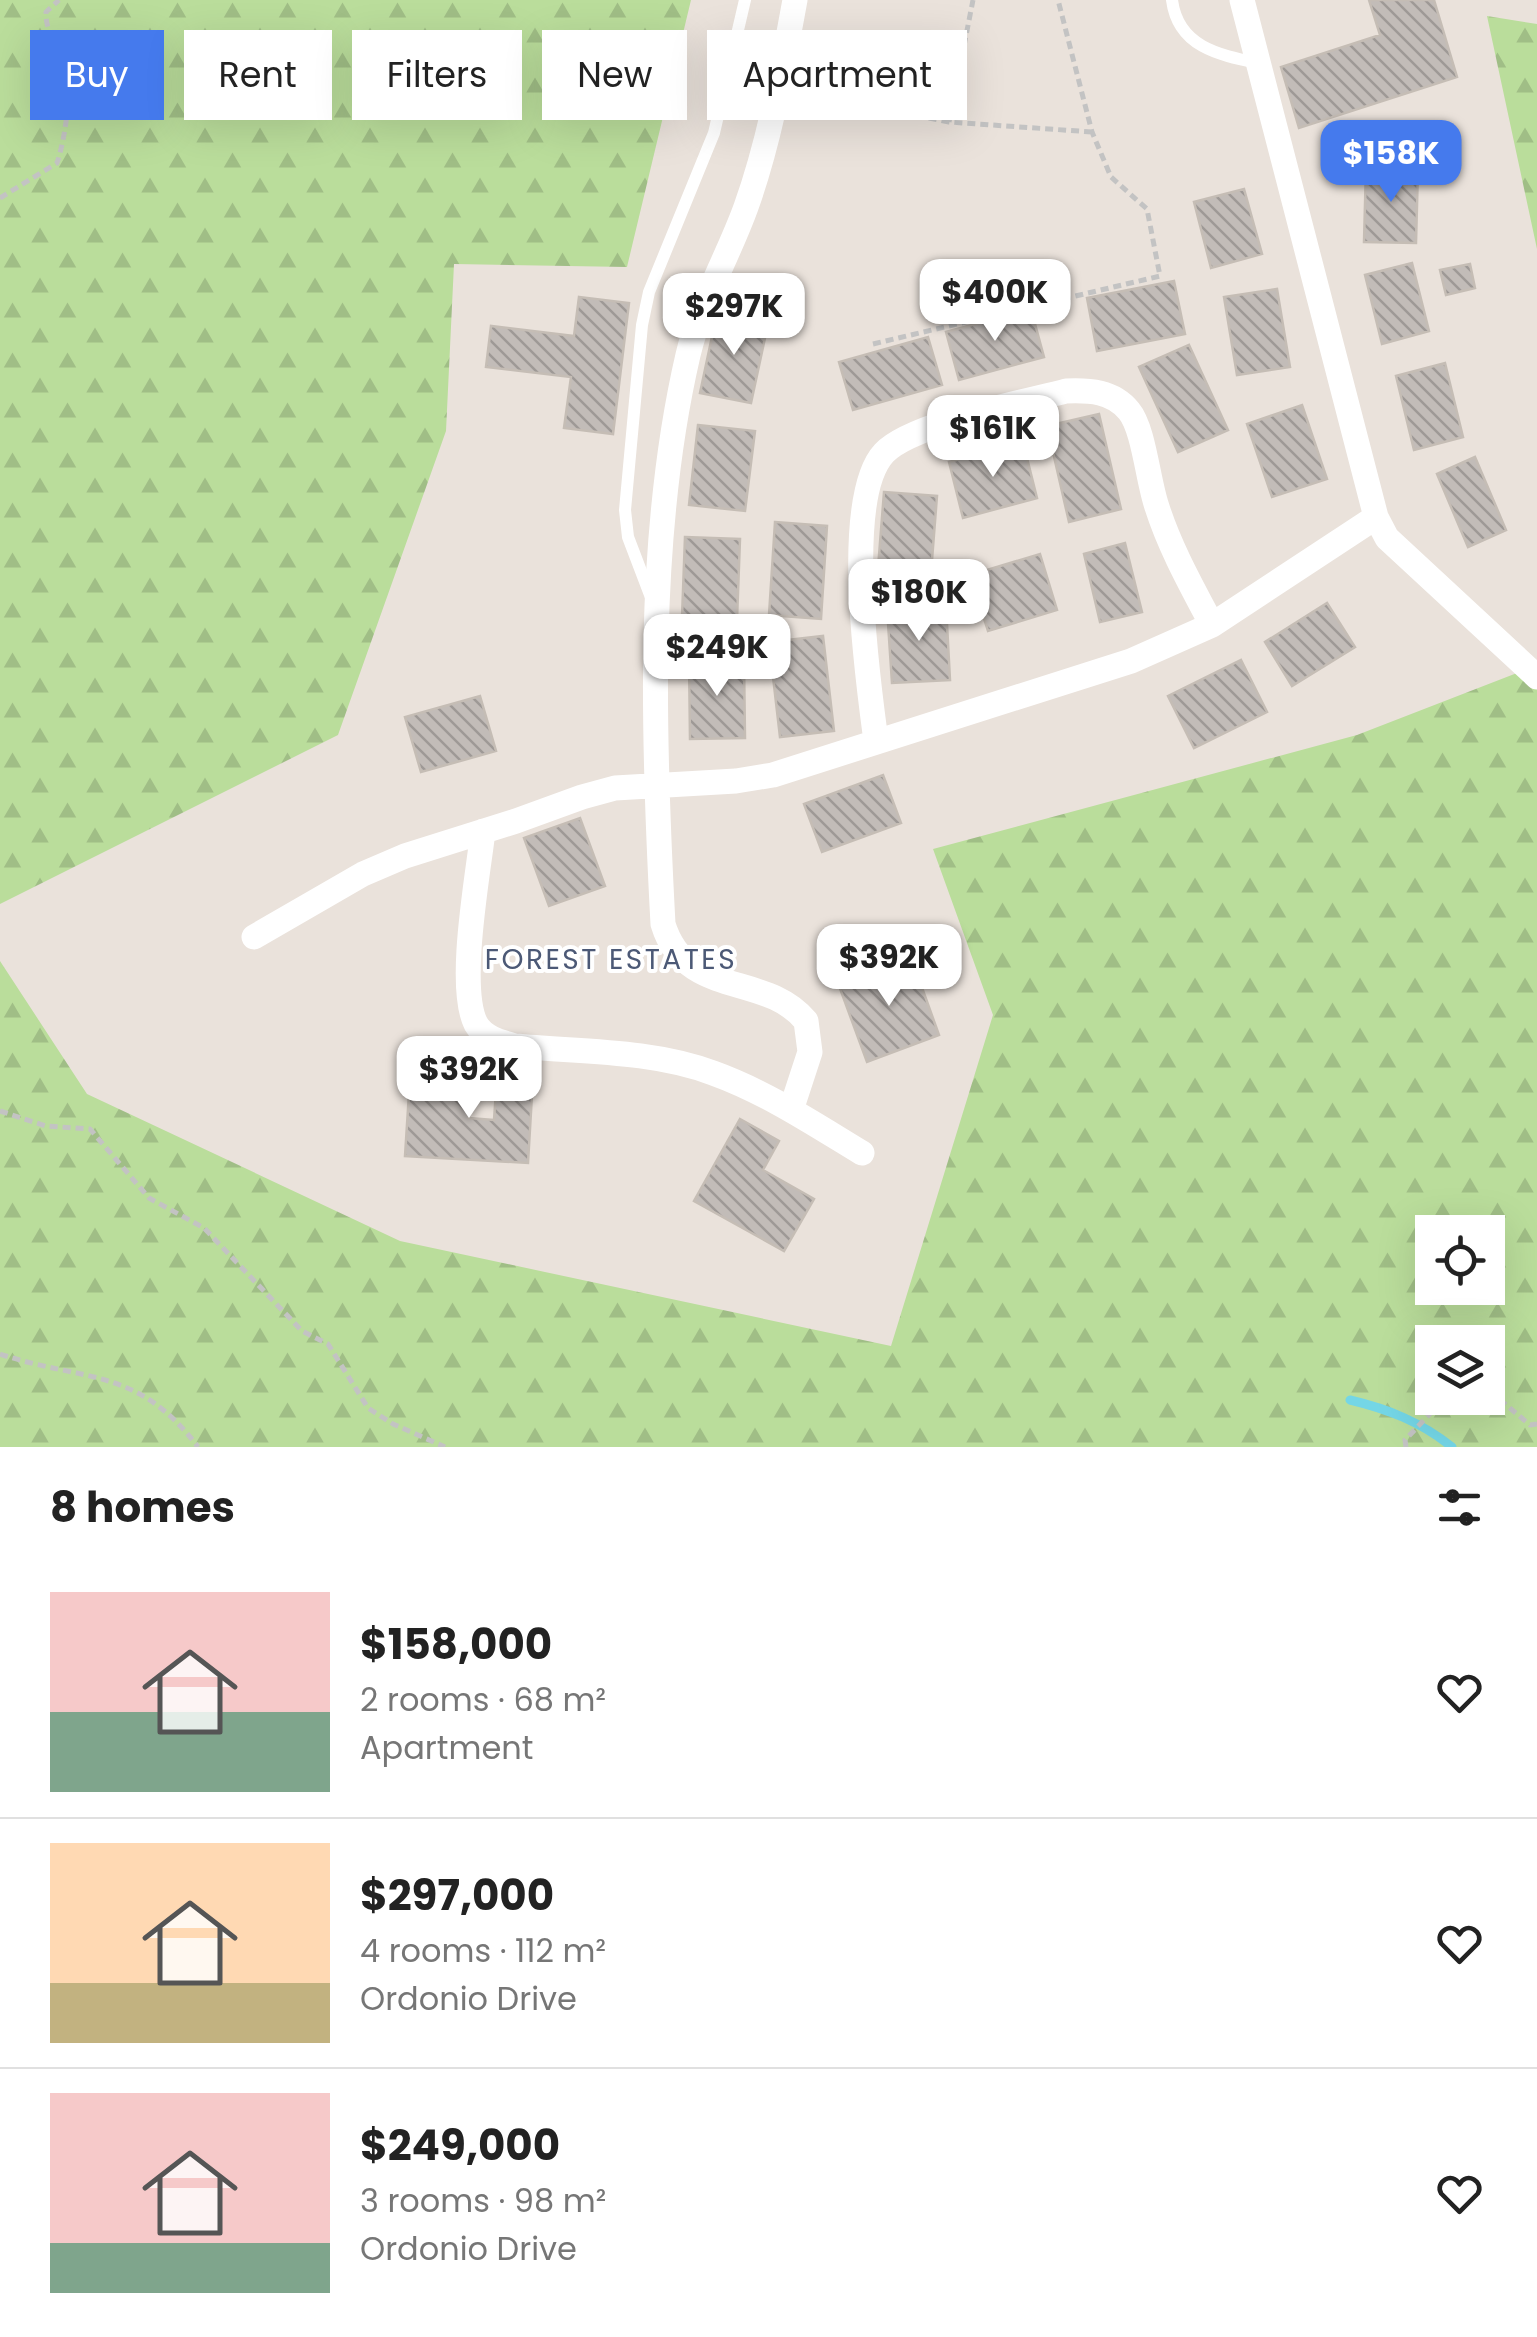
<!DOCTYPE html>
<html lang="en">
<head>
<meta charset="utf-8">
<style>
	body { margin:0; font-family:Poppins,sans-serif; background:#f2f2f2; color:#222; height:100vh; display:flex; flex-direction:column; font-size:38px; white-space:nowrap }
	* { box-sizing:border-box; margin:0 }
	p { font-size:32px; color:#767676 }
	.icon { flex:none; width:55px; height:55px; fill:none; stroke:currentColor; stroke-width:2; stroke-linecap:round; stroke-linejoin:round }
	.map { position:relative; height:1447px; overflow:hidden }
	.drawer { display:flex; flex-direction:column; background:#fff; flex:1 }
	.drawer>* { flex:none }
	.banner { position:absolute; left:30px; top:30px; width:1000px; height:90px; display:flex; gap:20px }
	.tools { position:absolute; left:1415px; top:1215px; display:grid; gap:20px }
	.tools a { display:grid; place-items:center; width:90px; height:90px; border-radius:0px; background:#fff; box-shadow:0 10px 40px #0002; font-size:50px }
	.price { position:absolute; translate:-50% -85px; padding:0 22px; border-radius:20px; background:#fff; color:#222; font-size:32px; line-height:65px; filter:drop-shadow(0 2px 5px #0008) }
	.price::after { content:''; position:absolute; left:50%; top:60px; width:30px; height:22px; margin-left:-15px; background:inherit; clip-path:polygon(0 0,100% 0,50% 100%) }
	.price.active { background:#457aed; color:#fff }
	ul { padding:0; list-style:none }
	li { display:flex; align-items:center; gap:30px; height:250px; padding:0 50px }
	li+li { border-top:2px solid #e0e0e0 }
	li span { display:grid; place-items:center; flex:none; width:280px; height:200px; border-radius:0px; color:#555 }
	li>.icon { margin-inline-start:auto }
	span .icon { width:120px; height:120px; fill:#fffc; stroke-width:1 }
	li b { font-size:42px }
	h2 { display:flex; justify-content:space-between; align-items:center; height:120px; padding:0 50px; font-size:42px }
	.chip { padding:0 35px; border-radius:0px; background:#fff; box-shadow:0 10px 40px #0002; font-size:35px; line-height:90px }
	.chip.active { background:#457aed; color:#fff }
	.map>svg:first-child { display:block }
	.forest { fill:url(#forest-firs); fill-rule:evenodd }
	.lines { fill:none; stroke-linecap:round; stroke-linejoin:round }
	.stream { stroke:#74d6e6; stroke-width:9 }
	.building { fill:url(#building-back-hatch); stroke:#c5bdb5; stroke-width:2.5 }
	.path { stroke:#c3c3c3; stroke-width:5; stroke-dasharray:8 5; stroke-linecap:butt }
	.lane { stroke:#fff; stroke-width:12 }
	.street { stroke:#fff; stroke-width:25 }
	.labels { text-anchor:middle; stroke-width:8; stroke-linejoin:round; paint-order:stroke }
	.neighbourhood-label { font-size:28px; letter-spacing:2.5px; fill:#4c5976; stroke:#fff }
</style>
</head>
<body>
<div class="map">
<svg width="1537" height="1447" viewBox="0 0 1537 1447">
	<defs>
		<pattern id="forest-firs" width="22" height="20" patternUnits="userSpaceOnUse" patternTransform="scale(2.5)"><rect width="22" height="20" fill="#badd9b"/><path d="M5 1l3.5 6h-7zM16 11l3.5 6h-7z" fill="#a0be86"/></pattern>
		<pattern id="building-back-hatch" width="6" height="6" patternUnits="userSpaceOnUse" patternTransform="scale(2.5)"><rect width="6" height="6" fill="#c2bcb8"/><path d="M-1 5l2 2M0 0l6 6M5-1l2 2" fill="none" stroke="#9e9996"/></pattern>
	</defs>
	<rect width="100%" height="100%" fill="#eae2db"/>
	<path class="forest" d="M0,0H691L627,267L454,264L446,431L338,735L0,904Z
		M1487,16L1537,24V249Z
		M1527,669L1537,677V1447H0V961L87,1094L400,1241L891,1346L993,1015L933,849L1357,735ZM1432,1232H1488V1288H1432ZM1432,1342H1488V1398H1432Z"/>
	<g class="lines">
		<path class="stream" d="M1350,1400C1388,1409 1421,1422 1452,1447"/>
	</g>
	<path class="building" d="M1369,0H1434L1457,77L1299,128L1281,67L1380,35Z
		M1366,167L1418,169L1416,243L1364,242Z
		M1244,189L1262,254L1211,268L1194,202Z
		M1412,263L1429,331L1382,344L1365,275Z
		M1470,264L1475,288L1446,295L1440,270Z
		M1174,281L1185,334L1097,351L1087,298Z
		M1277,289L1290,367L1237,375L1224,297Z
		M579,297L629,303L613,434L564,428L571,377L486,367L491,326L574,336Z
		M1031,309L1044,357L959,380L946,332Z
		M717,313L768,324L751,403L700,393Z
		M928,337L942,385L853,410L839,362Z
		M1189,345L1228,430L1178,452L1139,367Z
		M1445,363L1463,437L1414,450L1396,376Z
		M1302,405L1327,479L1272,497L1247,424Z
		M1099,414L1121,509L1069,522L1047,426Z
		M698,425L755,431L745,511L689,505Z
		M1023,442L1037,498L963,518L949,462Z
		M1475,457L1506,530L1468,547L1437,474Z
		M884,492L937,496L931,573L878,568Z
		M775,522L827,526L821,619L769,615Z
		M685,537L740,539L737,620L682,617Z
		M1125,543L1142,612L1100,622L1084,554Z
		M1040,554L1057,610L988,631L970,575Z
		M1327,603L1355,647L1292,686L1265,642Z
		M946,605L950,680L892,683L887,608Z
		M823,636L834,731L780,737L769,642Z
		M689,659H744L745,738L690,739Z
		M1241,660L1267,712L1194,748L1168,696Z
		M480,696L496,751L421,772L405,717Z
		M883,775L901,823L822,852L804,804Z
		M580,818L605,886L549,906L524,838Z
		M911,957L939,1035L867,1062L838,983Z
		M497,1076L533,1078L528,1163L405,1156L410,1077L471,1081L469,1118L494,1120Z
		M740,1119L779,1141L763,1170L814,1199L784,1251L694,1201Z"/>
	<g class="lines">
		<path class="path" d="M801,94L949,122L1092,132
			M949,122L973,0
			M0,198L57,163C65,139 73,90 64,65C58,47 45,31 46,12L59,0
			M873,344L1160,276L1147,209L1111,177L1092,132L1058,0
			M0,1111L46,1126L90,1129L149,1198L204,1228L302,1331L328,1344L368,1408L393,1424L445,1447
			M0,1354C83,1382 137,1366 198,1447
			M1488,1394L1498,1398L1530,1425L1537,1424
			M1406,1447L1405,1440L1445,1398"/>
		<path class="lane" d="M1172,0C1178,47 1219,55 1258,63
			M652,600L628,537L625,510L642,325L649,292L714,133L745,0"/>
		<path class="street" d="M1242,0L1376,517L1387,538L1537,677
			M876,741C868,681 842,498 884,453C911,424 1024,402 1066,391C1089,390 1113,391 1129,411C1144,429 1148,482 1157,507C1170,548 1192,587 1212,625
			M483,831C478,875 457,987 476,1024C484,1038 501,1042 515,1046C580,1052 652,1050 713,1073C766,1092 814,1124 862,1153
			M254,937L363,874L405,856L516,821L582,797L615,788L736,781L773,775L1131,661L1212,625L1376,517
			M791,1110L810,1052L806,1021C765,971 686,1000 663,924C653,739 646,536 688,355C700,303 728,257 746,207C770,140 782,70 795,0"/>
	</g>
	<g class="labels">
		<g class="neighbourhood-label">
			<text x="611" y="969">FOREST ESTATES</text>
		</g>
	</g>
</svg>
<div class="tools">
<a><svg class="icon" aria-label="locate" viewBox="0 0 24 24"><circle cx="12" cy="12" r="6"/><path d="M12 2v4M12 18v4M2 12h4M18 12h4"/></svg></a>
<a><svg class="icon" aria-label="layers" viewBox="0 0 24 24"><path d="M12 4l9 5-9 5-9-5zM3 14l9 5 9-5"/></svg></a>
</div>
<b class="price active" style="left:1391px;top:205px">$158K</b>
<b class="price" style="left:995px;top:344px">$400K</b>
<b class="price" style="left:734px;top:358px">$297K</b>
<b class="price" style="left:993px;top:480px">$161K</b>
<b class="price" style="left:919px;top:644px">$180K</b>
<b class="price" style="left:717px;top:699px">$249K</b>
<b class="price" style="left:889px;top:1009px">$392K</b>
<b class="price" style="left:469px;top:1121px">$392K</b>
<div class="banner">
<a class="chip active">Buy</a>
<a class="chip">Rent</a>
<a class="chip">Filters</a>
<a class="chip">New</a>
<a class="chip">Apartment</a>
</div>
</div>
<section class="drawer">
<h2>8 homes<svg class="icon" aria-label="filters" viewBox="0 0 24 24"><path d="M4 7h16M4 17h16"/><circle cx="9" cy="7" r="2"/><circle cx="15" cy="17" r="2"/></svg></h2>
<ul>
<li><span style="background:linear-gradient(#f6c9c9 60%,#7fa58c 0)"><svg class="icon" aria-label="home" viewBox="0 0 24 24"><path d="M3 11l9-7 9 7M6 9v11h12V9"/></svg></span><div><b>$158,000</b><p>2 rooms · 68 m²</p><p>Apartment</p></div><svg class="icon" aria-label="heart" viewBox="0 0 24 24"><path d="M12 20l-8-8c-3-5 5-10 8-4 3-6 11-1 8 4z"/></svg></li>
<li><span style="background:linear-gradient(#ffd9b3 70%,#c2b280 0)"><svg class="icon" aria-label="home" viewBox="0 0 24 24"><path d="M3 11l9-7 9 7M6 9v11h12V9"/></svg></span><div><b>$297,000</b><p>4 rooms · 112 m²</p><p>Ordonio Drive</p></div><svg class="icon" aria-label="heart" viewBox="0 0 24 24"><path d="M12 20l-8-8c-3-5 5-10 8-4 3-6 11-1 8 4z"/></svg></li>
<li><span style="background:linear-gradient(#f6c9c9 75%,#7fa58c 0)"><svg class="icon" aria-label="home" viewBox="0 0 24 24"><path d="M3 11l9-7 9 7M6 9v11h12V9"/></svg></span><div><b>$249,000</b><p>3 rooms · 98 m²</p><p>Ordonio Drive</p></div><svg class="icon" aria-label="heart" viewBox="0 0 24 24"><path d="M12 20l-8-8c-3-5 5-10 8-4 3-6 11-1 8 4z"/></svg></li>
</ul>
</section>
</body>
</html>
